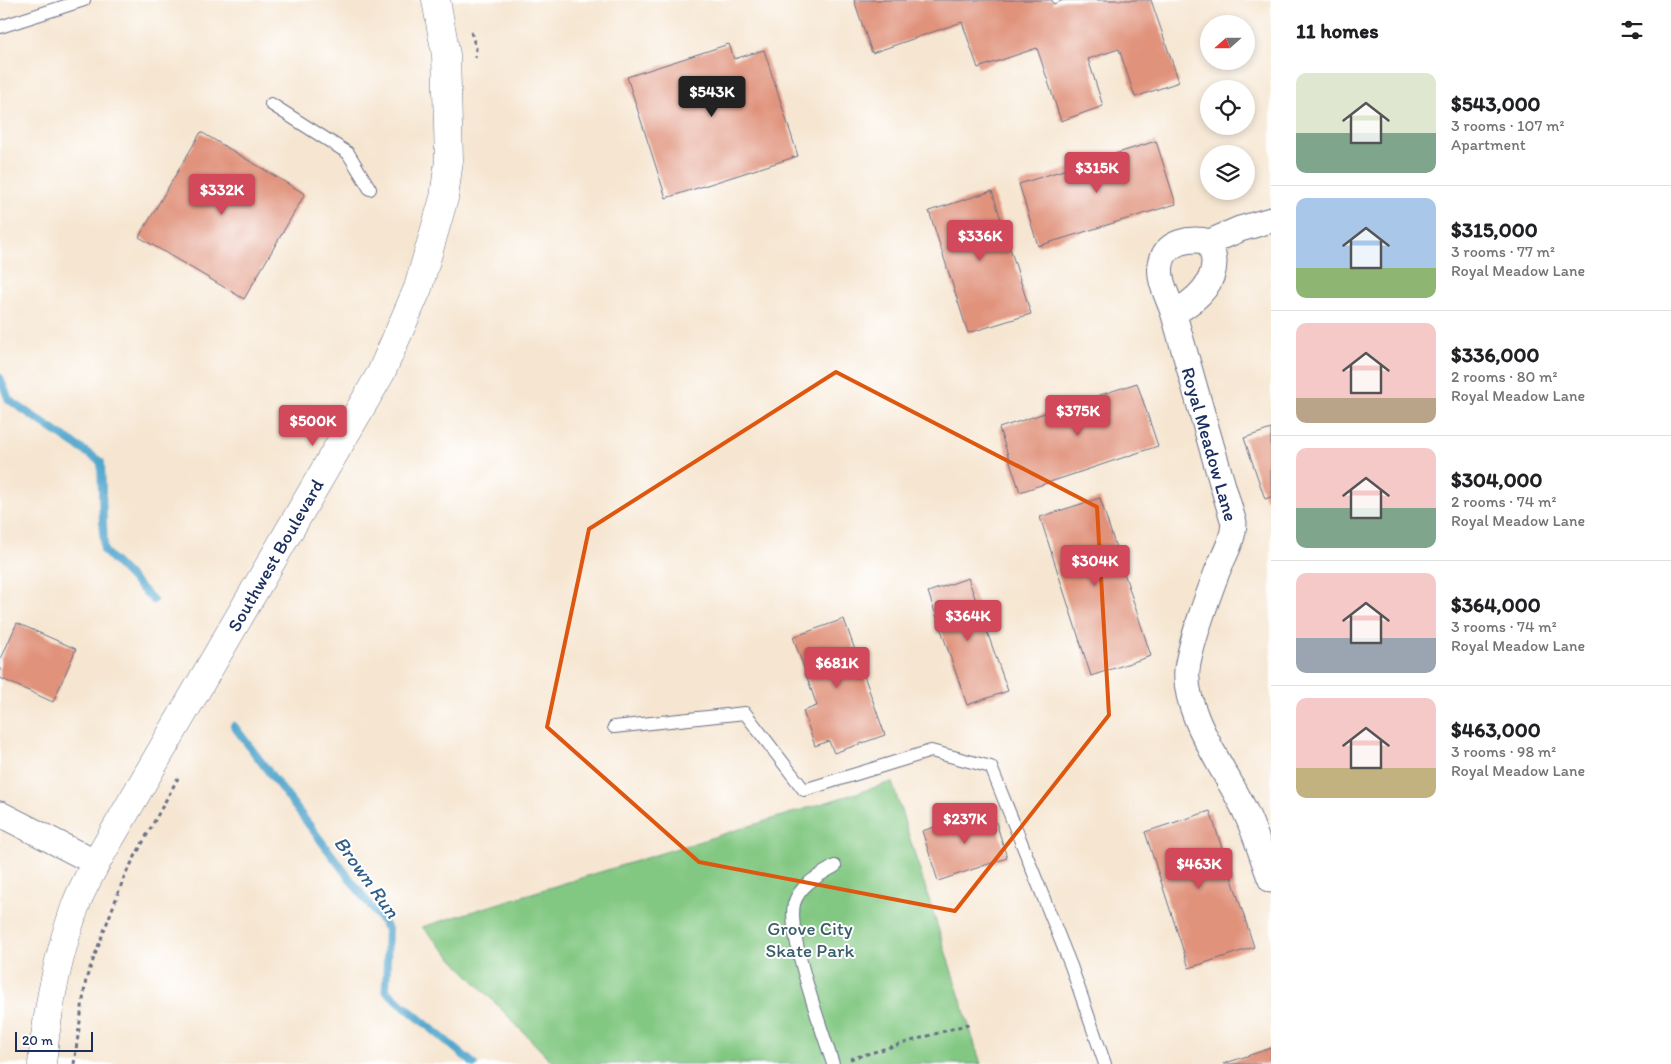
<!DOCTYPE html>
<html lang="en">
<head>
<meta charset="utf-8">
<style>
	body { margin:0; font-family:Itim,sans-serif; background:#f6f6f6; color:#202124; height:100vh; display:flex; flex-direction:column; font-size:19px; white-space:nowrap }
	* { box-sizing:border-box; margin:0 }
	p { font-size:16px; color:#757577 }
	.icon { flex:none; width:28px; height:28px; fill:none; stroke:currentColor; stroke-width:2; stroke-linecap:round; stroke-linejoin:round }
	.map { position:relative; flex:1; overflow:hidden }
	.side { display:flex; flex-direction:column; background:#fff; width:400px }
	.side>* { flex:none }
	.needle { width:32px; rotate:249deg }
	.buttons { position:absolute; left:1200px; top:15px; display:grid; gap:10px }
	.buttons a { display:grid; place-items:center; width:55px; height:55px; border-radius:50%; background:#fff; box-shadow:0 2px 8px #0003; font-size:25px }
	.scale { position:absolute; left:15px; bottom:12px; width:78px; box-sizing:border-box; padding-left:5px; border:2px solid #1b2f5e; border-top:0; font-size:14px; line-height:18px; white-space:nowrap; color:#1b2f5e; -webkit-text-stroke:4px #fff; paint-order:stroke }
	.price { position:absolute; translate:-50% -42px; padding:0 11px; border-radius:5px; background:#d1495b; color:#fff; font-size:16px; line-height:32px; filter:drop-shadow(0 1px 2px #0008) }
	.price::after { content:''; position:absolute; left:50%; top:30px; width:15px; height:11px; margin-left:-8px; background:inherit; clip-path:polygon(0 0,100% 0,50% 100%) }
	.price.selected { background:#222; color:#fff }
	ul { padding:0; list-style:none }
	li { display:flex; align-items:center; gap:15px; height:125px; padding:0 25px }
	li+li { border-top:1px solid #e0e0e0 }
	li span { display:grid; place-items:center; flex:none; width:140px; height:100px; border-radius:10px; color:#555 }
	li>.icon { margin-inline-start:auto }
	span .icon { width:60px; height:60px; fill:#fffc; stroke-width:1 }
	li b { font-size:21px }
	h2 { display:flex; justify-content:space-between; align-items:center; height:60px; padding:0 25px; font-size:21px }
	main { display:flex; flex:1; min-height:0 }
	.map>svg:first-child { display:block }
	.green { fill:#82c882; stroke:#4e7c70 }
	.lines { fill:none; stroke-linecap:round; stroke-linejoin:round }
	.stream { stroke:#51a6cd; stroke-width:8 }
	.building { fill:#e0927a }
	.lane-casing { stroke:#686f86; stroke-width:14 }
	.street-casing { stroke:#686f86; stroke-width:27 }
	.secondary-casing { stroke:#686f86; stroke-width:29 }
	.path { stroke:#686f86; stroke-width:3; stroke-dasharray:4 4; stroke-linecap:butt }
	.lane { stroke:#fff; stroke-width:12 }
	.street { stroke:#fff; stroke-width:25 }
	.secondary { stroke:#fff; stroke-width:28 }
	.marked { fill:none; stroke:#de5710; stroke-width:4; stroke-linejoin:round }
	.labels { text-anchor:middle; stroke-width:4; stroke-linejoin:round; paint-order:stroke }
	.street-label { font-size:19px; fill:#1b2f5e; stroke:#fff }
	.park-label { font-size:19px; fill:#3a5d69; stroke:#fff }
	.water-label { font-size:20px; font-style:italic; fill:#315f8a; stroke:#fff }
</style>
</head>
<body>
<main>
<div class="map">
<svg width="1271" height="1064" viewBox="0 0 1271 1064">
	<rect width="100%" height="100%" fill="#fff"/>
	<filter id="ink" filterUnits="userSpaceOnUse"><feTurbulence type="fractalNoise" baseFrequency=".02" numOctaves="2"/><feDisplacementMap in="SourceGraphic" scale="10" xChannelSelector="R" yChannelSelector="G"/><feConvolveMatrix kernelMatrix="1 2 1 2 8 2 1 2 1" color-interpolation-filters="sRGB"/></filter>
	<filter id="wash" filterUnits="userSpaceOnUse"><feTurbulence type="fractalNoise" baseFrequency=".0096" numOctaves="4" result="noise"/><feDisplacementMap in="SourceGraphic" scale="20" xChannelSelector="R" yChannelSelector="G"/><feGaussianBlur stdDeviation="1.12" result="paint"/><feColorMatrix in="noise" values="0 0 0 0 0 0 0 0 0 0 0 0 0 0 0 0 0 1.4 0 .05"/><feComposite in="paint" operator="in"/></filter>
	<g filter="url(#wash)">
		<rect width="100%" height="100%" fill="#f6e6d1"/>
		<path class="green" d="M892,782L981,1064H554L422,927Z"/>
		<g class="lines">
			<path class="stream" d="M0,378L9,400L101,462L104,551L153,600
				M234,726L388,929L386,991L474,1064"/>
		</g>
		<g id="blocks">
			<path class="building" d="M854,0H1052L1053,4L1064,0H1151L1179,82L1135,97L1119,49L1088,59L1103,106L1061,121L1037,48L978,68L962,22L872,53Z
				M729,44L734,59L764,50L798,156L666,198L627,77Z
				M201,132L305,194L244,299L139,237Z
				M1156,141L1176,204L1038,246L1019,184Z
				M992,191L1031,314L968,333L929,211Z
				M1137,383L1158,446L1020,492L999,428Z
				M1271,429V497L1265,499L1244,438Z
				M1100,498L1151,656L1091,676L1040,517Z
				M968,578L1008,691L967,705L928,592Z
				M844,619L885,735L834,753L829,741L815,746L803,711L817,706L793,637Z
				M17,623L76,649L53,702L0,678V661Z
				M992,809L1007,858L938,881L922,831Z
				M1210,811L1254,947L1189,968L1145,832Z
				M1271,1048V1064H1223Z"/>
		</g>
	</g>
	<g filter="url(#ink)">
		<use href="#blocks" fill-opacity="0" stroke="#686f86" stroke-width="1"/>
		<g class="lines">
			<defs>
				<path id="lane" d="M0,27L84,0
					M271,104L348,153L370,189
					M614,727L745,713L804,790L931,751L991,767L1071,966L1105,1064
					M833,1064C822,1030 787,935 794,904C799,885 820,875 835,866"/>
				<path id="street" d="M1210,242C1191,237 1165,241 1161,264C1158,282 1169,298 1174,315C1194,384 1213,454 1234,523C1233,541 1224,555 1217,572C1206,601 1194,633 1188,663C1178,709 1228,773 1246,813C1256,834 1262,858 1271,880
					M1210,242L1240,229L1271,220
					M1174,313C1192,303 1214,286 1214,262C1214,256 1211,248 1210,242
					M0,814L96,863"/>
				<path id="secondary" d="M42,1064C47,1011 57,958 75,907C80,892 89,877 96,863L381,373L418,288L444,198L449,160L446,55L436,0"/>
			</defs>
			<use href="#lane" class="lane-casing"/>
			<use href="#street" class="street-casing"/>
			<use href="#secondary" class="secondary-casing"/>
			<path class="path" d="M471,32L476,48L475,58
				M850,1059L972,1023
				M74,1064L86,979L125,875L178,778"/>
			<use href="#lane" class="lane"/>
			<use href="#street" class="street"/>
			<use href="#secondary" class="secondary"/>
		</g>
	</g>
	<path class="marked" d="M836,372L1097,507L1109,715L955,911L699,862L547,727L589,529Z"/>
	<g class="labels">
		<g class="street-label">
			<text transform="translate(1210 444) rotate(74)" y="7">Royal Meadow Lane</text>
			<text transform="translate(275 555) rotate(-60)" y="7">Southwest Boulevard</text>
		</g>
		<g class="park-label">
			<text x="810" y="935">Grove City<tspan x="810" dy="22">Skate Park</tspan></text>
		</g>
		<g class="water-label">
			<text transform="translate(367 877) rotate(54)" y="7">Brown Run</text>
		</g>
	</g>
</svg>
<div class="buttons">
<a><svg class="needle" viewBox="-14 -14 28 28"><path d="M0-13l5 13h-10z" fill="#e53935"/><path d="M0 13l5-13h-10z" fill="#757577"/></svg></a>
<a><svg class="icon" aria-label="locate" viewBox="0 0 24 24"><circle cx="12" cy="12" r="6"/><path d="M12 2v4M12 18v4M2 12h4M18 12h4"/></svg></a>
<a><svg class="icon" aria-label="layers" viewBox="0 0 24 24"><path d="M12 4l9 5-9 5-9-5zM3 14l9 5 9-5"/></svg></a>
</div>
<div class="scale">20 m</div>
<b class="price selected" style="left:712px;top:118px">$543K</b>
<b class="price" style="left:1097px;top:194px">$315K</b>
<b class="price" style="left:222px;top:216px">$332K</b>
<b class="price" style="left:980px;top:262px">$336K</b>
<b class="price" style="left:1078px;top:437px">$375K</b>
<b class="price" style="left:313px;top:447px">$500K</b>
<b class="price" style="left:1095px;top:587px">$304K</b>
<b class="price" style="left:968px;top:642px">$364K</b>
<b class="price" style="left:837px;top:689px">$681K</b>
<b class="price" style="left:965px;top:845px">$237K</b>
<b class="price" style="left:1199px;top:890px">$463K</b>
</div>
<section class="side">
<h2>11 homes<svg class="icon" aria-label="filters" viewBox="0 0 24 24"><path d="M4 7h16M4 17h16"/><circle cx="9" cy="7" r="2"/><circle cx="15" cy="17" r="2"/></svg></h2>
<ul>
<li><span style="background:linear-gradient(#dfe7d0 60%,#7fa58c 0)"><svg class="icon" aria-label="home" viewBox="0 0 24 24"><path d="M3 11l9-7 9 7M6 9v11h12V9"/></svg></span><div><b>$543,000</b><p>3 rooms · 107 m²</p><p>Apartment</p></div></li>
<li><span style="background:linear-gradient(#a9c7e8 70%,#8fb573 0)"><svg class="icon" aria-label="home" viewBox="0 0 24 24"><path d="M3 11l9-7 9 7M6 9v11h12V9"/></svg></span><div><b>$315,000</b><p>3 rooms · 77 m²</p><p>Royal Meadow Lane</p></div></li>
<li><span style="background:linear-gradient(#f6c9c9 75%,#b9a48a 0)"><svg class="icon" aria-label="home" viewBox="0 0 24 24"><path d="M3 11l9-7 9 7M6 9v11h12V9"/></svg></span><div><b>$336,000</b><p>2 rooms · 80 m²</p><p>Royal Meadow Lane</p></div></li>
<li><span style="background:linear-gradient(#f6c9c9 60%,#7fa58c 0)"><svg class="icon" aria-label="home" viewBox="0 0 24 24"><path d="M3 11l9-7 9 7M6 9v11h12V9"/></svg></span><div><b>$304,000</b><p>2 rooms · 74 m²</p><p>Royal Meadow Lane</p></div></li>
<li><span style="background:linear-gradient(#f6c9c9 65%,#9aa5b1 0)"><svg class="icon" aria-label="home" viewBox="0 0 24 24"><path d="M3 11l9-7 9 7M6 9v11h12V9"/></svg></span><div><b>$364,000</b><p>3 rooms · 74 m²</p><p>Royal Meadow Lane</p></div></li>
<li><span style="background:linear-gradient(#f6c9c9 70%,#c2b280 0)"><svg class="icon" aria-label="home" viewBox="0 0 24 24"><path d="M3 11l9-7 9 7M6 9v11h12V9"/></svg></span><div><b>$463,000</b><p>3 rooms · 98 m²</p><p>Royal Meadow Lane</p></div></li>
</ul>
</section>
</main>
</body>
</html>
